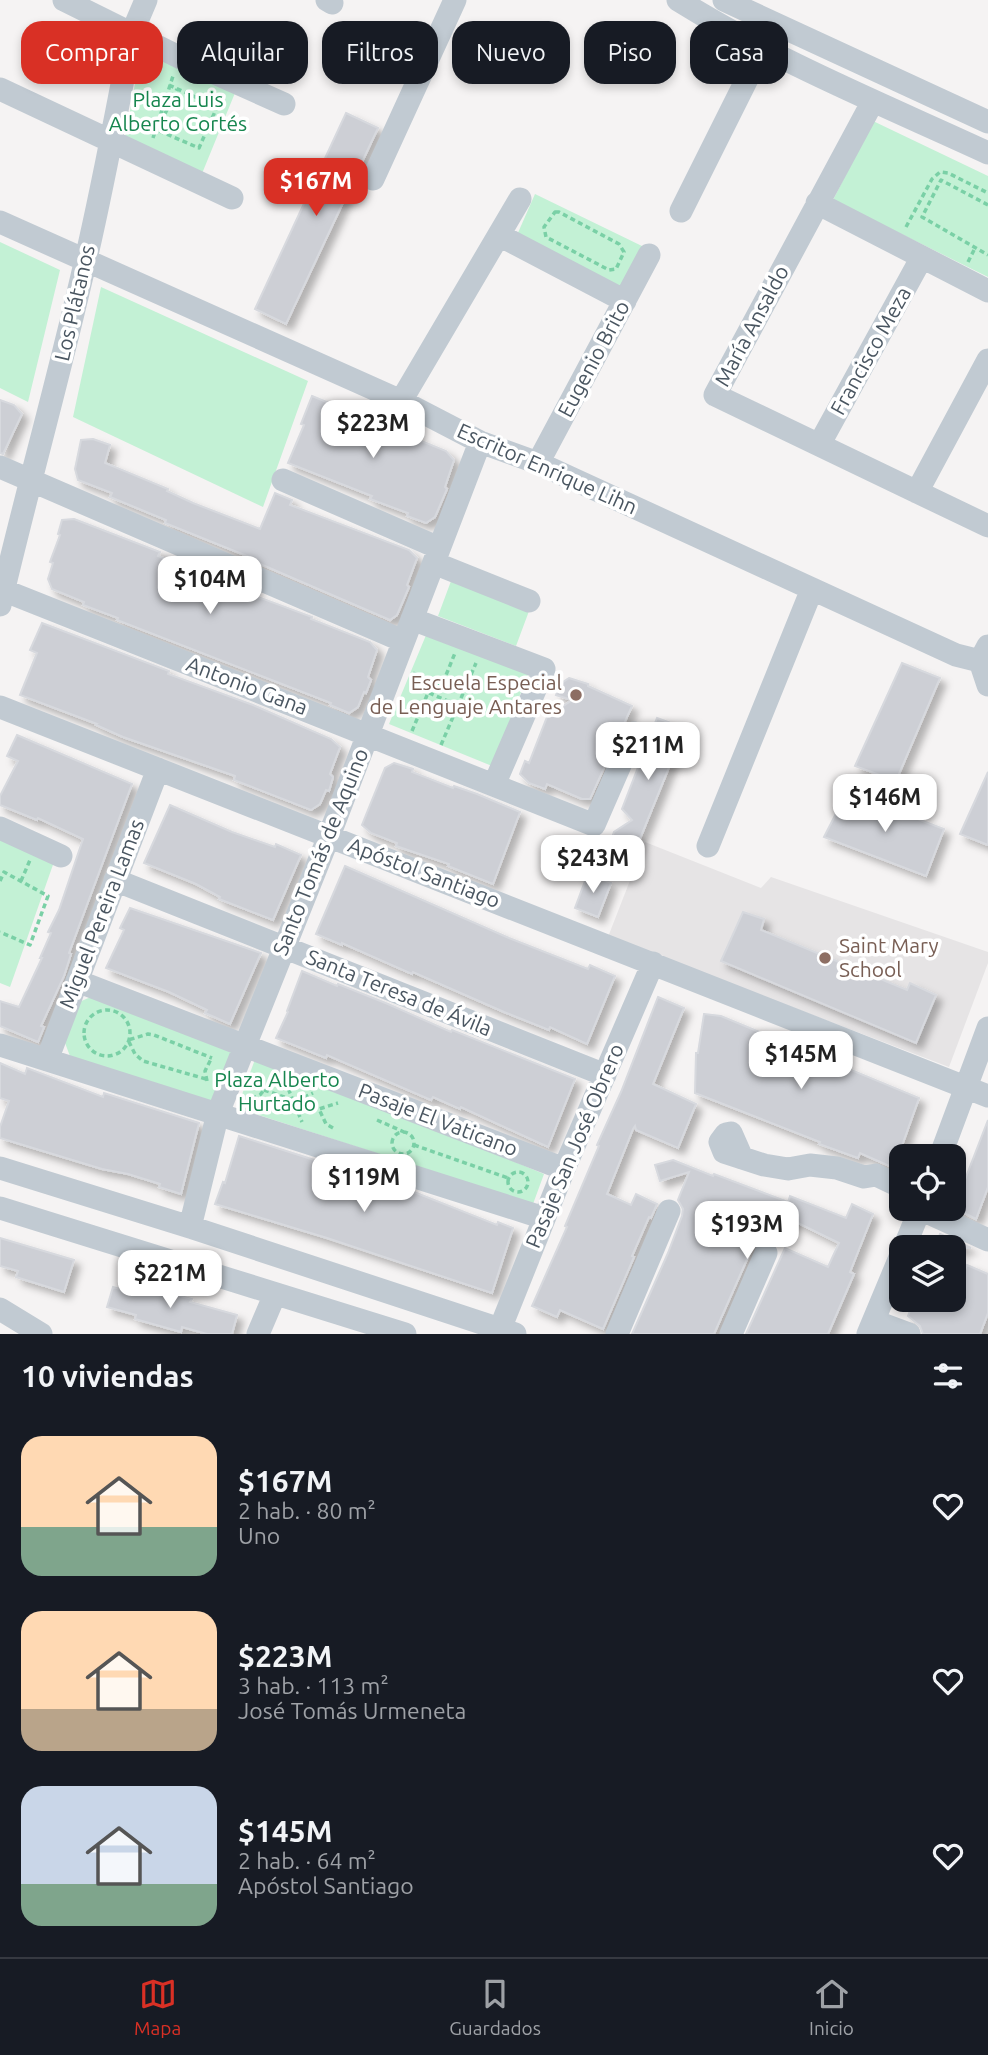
<!DOCTYPE html>
<html lang="es">
<head>
<meta charset="utf-8">
<style>
	body { margin:0; font-family:Ubuntu,sans-serif; background:#242831; color:#f1f3f6; height:100vh; display:flex; flex-direction:column; font-size:26px; white-space:nowrap }
	* { box-sizing:border-box; margin:0 }
	p { font-size:23px; color:#9ea1a6 }
	.icon { flex:none; width:38px; height:38px; fill:none; stroke:currentColor; stroke-width:2; stroke-linecap:round; stroke-linejoin:round }
	.map { position:relative; height:1334px; overflow:hidden }
	.drawer { display:flex; flex-direction:column; background:#171b24; flex:1 }
	.drawer>* { flex:none }
	.banner { position:absolute; left:21px; top:21px; width:947px; height:63px; display:flex; gap:14px }
	.buttons { position:absolute; left:889px; top:1144px; display:grid; gap:14px }
	.buttons a { display:grid; place-items:center; width:77px; height:77px; border-radius:14px; background:#171b24; box-shadow:0 4px 10px #0003; font-size:35px }
	.price { position:absolute; translate:-50% -60px; padding:0 16px; border-radius:14px; background:#fff; color:#222; font-size:23px; line-height:46px; filter:drop-shadow(0 2px 4px #0008) }
	.price::after { content:''; position:absolute; left:50%; top:42px; width:21px; height:16px; margin-left:-10px; background:inherit; clip-path:polygon(0 0,100% 0,50% 100%) }
	.price.active { background:#d93025; color:#fff }
	ul { padding:0; list-style:none }
	li { display:flex; align-items:center; gap:21px; height:175px; padding:0 21px }
	li span { display:grid; place-items:center; flex:none; width:196px; height:140px; border-radius:21px; color:#555 }
	li>.icon { margin-inline-start:auto }
	span .icon { width:84px; height:84px; fill:#fffc; stroke-width:1 }
	li b { font-size:30px }
	h2 { display:flex; justify-content:space-between; align-items:center; height:84px; padding:0 21px; font-size:30px }
	.chip { padding:0 24px; border-radius:21px; background:#171b24; box-shadow:0 4px 10px #0003; font-size:24px; line-height:63px }
	.chip.active { background:#d93025; color:#fff }
	.dock { display:flex; justify-content:space-around; align-items:center; height:98px; border-top:2px solid #363941; background:#171b24; font-size:19px; color:#9ea1a6 }
	.dock a { display:grid; justify-items:center; gap:4px }
	.dock .active { color:#d93025 }
	.map>svg:first-child { display:block }
	.education { fill:#e6e4e5 }
	.green { fill:#c3f1d5 }
	.building { fill:#cdcfd5; stroke:#d7d9de; stroke-width:2; filter:url(#shadow) }
	.lines { fill:none; stroke-linecap:round; stroke-linejoin:round }
	.path { stroke:#7ad0a6; stroke-width:3.5; stroke-dasharray:5 3.5; stroke-linecap:butt }
	.minor { stroke:#c1cad2; stroke-width:23 }
	.education-dot { fill:#8d6e63; stroke:#fff; stroke-width:2.5 }
	.labels { text-anchor:middle; stroke-width:7; stroke-linejoin:round; paint-order:stroke }
	.park-label { font-size:21px; fill:#17864f; stroke:#fff }
	.street-label { font-size:21px; fill:#4a5661; stroke:#fff }
	.education-label { font-size:21px; fill:#785e54; stroke:#fff; text-anchor:end }
</style>
</head>
<body>
<div class="map">
<svg width="988" height="1334" viewBox="0 0 988 1334">
	<defs>
		<filter id="shadow"><feDropShadow dx="6" dy="6" stdDeviation="3.5" flood-color="#0004"/></filter>
	</defs>
	<rect width="100%" height="100%" fill="#f5f3f3"/>
	<path class="education" d="M645,842L761,888L771,877L988,952V963L949,1067L608,937Z"/>
	<path class="green" d="M142,46L237,88L201,176L124,143Z
		M873,121L988,176V277L833,200Z
		M535,194L644,247L621,291L517,235Z
		M0,242L60,270L28,402L0,388Z
		M101,287L308,381L263,507L73,417Z
		M454,573L532,603L516,646L438,616Z
		M429,628L529,672L492,766L389,724Z
		M0,834L55,859L10,987L0,983Z
		M98,994L236,1051L217,1103L71,1059L64,1040L79,1002Z
		M257,1054L544,1174L533,1204L237,1108Z"/>
	<path class="building" d="M346,113L378,128L286,324L255,309Z
		M312,396L446,451L454,460L445,487L447,489L435,517L426,523L407,516L408,513L370,499L372,496L288,463L304,425L301,424Z
		M0,400L14,405L22,414L3,454L0,453Z
		M93,439L110,445L105,463L168,489L167,491L193,503L260,529L275,493L292,500L290,505L409,550L417,558L407,585L409,587L397,615L390,620L251,560L252,558L165,523L166,520L110,497L112,493L78,480L75,469L81,440Z
		M74,519L160,552L158,556L191,569V572L312,617L311,619L370,642L377,650L368,677L371,680L366,693L364,692L358,707L349,713L330,705L331,703L117,620L118,618L83,605L84,602L52,589L48,579L53,563L50,562L60,535L58,534L62,520Z
		M42,623L169,671L168,674L253,705L331,739L340,747L330,774L333,777L329,791L326,790L320,804L311,810L234,780L235,776L123,737L96,725L97,724L20,695L37,653L30,650Z
		M902,663L940,678L896,781L855,766Z
		M569,678L588,684V686L632,706L590,799H582L547,784L545,789L529,783L520,774L525,761L529,763L547,717L572,700L556,695L560,684Z
		M657,718L685,728L635,851L610,843L614,832L632,820L622,809Z
		M17,735L132,784L69,953L71,954L64,976L41,1026L44,1027L38,1042L0,1026V1001L19,1007L42,958H40L51,933L48,932L59,910L83,839L38,818L37,820L0,805V796L18,761L7,756Z
		M394,763L413,769L412,772L453,788L454,786L477,794L520,812L493,884L448,866L449,864L396,846L397,843L371,833L362,825L385,768Z
		M988,772V845L960,834Z
		M847,792L944,829L926,876L824,837Z
		M170,805L232,832L275,847L276,844L301,855L273,920L219,899L220,897L196,884L144,863Z
		M345,866L509,938L588,969L590,965L615,976L587,1044L550,1027L549,1030L504,1012L413,972L412,974L342,943V945L316,934Z
		M588,873L611,883L598,917L575,908Z
		M130,908L261,953L230,1024L205,1013L207,1010L169,992L106,968L124,930L120,928Z
		M743,912L764,919L761,930L907,990L910,983L936,995L916,1043L721,961Z
		M302,971L337,986L338,984L388,1004L451,1032L452,1030L575,1079L548,1147L461,1107L460,1109L433,1097L431,1100L327,1055L326,1058L276,1038L288,1012L287,1011Z
		M658,997L684,1008L653,1084L696,1104L678,1148L636,1130L635,1126L633,1129L607,1194L631,1205L636,1194L657,1204L651,1218L649,1217L632,1256L634,1257L603,1329L560,1310L557,1317L532,1306L567,1227L565,1226L599,1146L597,1145L621,1092Z
		M704,1014L721,1016L919,1098L894,1168L860,1153L858,1158L819,1144L820,1142L695,1093L696,1053H698Z
		M0,1063L25,1074L27,1068L103,1097L104,1093L199,1123L181,1194L159,1187L160,1184L128,1174L102,1169L0,1138V1127L9,1101L0,1098Z
		M988,1120V1187L976,1219L954,1208Z
		M239,1136L409,1190L497,1225L498,1222L513,1228L492,1293L327,1238L215,1204L223,1182L225,1183Z
		M673,1160L713,1176L714,1174L788,1202L790,1196L846,1218L852,1204L873,1214L850,1272L854,1274L828,1334H746L785,1248L828,1267L839,1243L792,1220L790,1224L767,1214L714,1334H632L668,1253L682,1216L683,1209L678,1200L689,1172L660,1181L655,1165Z
		M940,1234L971,1248H934Z
		M0,1238L74,1260L64,1292L16,1277L18,1271L0,1266Z
		M967,1265L988,1274V1313L980,1334H923L920,1326L908,1316L914,1300L950,1309Z
		M122,1280L192,1299L190,1302L237,1315L232,1334H207L182,1327L181,1332L135,1319L136,1315L107,1307L113,1287L120,1289Z"/>
	<g class="lines">
		<path class="path" d="M169,85L217,107L199,148L157,130L177,89
			M153,138L173,76
			M988,205L941,180L922,217L988,255
			M555,212H559L619,244L624,252L616,269L609,270L546,237L544,227Z
			M906,227L932,179L940,172L948,173L988,193
			M968,262L975,248
			M413,673L442,685L455,653
			M429,693L467,709
			M412,731L433,681
			M441,745L476,663
			M0,881L4,872L48,896L30,945L0,932
			M21,881L30,860
			M84 1033a23 23 0 1 1 46 0a23 23 0 1 1-46 0Z
			M206,1079L143,1061L135,1054L128,1040L148,1034L154,1035L212,1058
			M207,1081L205,1071L211,1059
			M285,1081L302,1122
			M264,1090L319,1109
			M244,1102L260,1095L264,1090L261,1073
			M273,1112L313,1093
			M377,1120L404,1132
			M333,1128L326,1124L319,1109L338,1103
			M392 1143a11 11 0 1 1 22 0a11 11 0 1 1-22 0Z
			M414,1145L508,1178
			M508 1182a10 10 0 1 1 20 0a10 10 0 1 1-20 0Z"/>
		<path class="minor" d="M64,0L181,58L284,104
			M327,0L332,3
			M678,0C776,61 884,105 988,153
			M724,0L988,122
			M0,89L232,198
			M873,101L715,395L988,526
			M373,179L455,0
			M817,203L988,291
			M681,211L769,35
			M0,222L401,401L480,442L538,463L956,655L980,661
			M499,235L625,301
			M401,401L520,199
			M819,445L922,257
			M538,463L649,255
			M0,467L403,641
			M283,480L439,548
			M917,492L988,360
			M434,563L529,601
			M0,589L594,825L634,733
			M0,605C27,490 59,377 85,263C103,187 117,109 132,33L146,0
			M412,619L544,669L494,785
			M988,646L980,661L988,685
			M0,707L988,1096
			M0,828L61,856
			M708,846L812,589
			M115,880L605,1075
			M77,981L564,1169
			M0,1045L544,1218
			M47,1060L158,769
			M940,1157L988,1028
			M742,1158L731,1133L726,1134L720,1142L724,1152L764,1165L788,1169L810,1165L837,1168L864,1177L876,1175L901,1187
			M0,1168L190,1227L515,1334
			M0,1208L405,1334
			M920,1209L988,1240
			M190,1227L218,1113L329,836L480,442
			M904,1248L920,1209
			M0,1309L41,1334
			M874,1321L909,1334
			M500,1329L564,1169L653,963
			M258,1334L275,1294
			M617,1334L669,1211
			M731,1334L766,1253
			M868,1334L901,1255"/>
	</g>
	<g class="education-dot">
		<circle cx="576" cy="695" r="7"/>
		<circle cx="825" cy="958" r="7"/>
	</g>
	<g class="labels">
		<g class="park-label">
			<text x="178" y="107">Plaza Luis<tspan x="178" dy="24">Alberto Cortés</tspan></text>
			<text x="277" y="1087">Plaza Alberto<tspan x="277" dy="24">Hurtado</tspan></text>
		</g>
		<g class="street-label">
			<text transform="translate(75 303) rotate(-77)" y="7">Los Plátanos</text>
			<text transform="translate(752 326) rotate(-62)" y="7">María Ansaldo</text>
			<text transform="translate(871 351) rotate(-61)" y="7">Francisco Meza</text>
			<text transform="translate(594 359) rotate(-62)" y="7">Eugenio Brito</text>
			<text transform="translate(547 469) rotate(24)" y="7">Escritor Enrique Lihn</text>
			<text transform="translate(247 686) rotate(21)" y="7">Antonio Gana</text>
			<text transform="translate(321 852) rotate(-68)" y="7">Santo Tomás de Aquino</text>
			<text transform="translate(424 873) rotate(21)" y="7">Apóstol Santiago</text>
			<text transform="translate(102 914) rotate(-69)" y="7">Miguel Pereira Lamas</text>
			<text transform="translate(399 993) rotate(22)" y="7">Santa Teresa de Ávila</text>
			<text transform="translate(438 1120) rotate(21)" y="7">Pasaje El Vaticano</text>
			<text transform="translate(575 1146) rotate(-67)" y="7">Pasaje San José Obrero</text>
		</g>
		<g class="education-label">
			<text x="562" y="690">Escuela Especial<tspan x="562" dy="24">de Lenguaje Antares</tspan></text>
			<text x="839" y="953" text-anchor="start">Saint Mary<tspan x="839" dy="24">School</tspan></text>
		</g>
	</g>
</svg>
<div class="buttons">
<a><svg class="icon" aria-label="locate" viewBox="0 0 24 24"><circle cx="12" cy="12" r="6"/><path d="M12 2v4M12 18v4M2 12h4M18 12h4"/></svg></a>
<a><svg class="icon" aria-label="layers" viewBox="0 0 24 24"><path d="M12 4l9 5-9 5-9-5zM3 14l9 5 9-5"/></svg></a>
</div>
<b class="price active" style="left:316px;top:218px">$167M</b>
<b class="price" style="left:373px;top:460px">$223M</b>
<b class="price" style="left:210px;top:616px">$104M</b>
<b class="price" style="left:648px;top:782px">$211M</b>
<b class="price" style="left:885px;top:834px">$146M</b>
<b class="price" style="left:593px;top:895px">$243M</b>
<b class="price" style="left:801px;top:1091px">$145M</b>
<b class="price" style="left:364px;top:1214px">$119M</b>
<b class="price" style="left:747px;top:1261px">$193M</b>
<b class="price" style="left:170px;top:1310px">$221M</b>
<div class="banner">
<a class="chip active">Comprar</a>
<a class="chip">Alquilar</a>
<a class="chip">Filtros</a>
<a class="chip">Nuevo</a>
<a class="chip">Piso</a>
<a class="chip">Casa</a>
</div>
</div>
<section class="drawer">
<h2>10 viviendas<svg class="icon" aria-label="filters" viewBox="0 0 24 24"><path d="M4 7h16M4 17h16"/><circle cx="9" cy="7" r="2"/><circle cx="15" cy="17" r="2"/></svg></h2>
<ul>
<li><span style="background:linear-gradient(#ffd9b3 65%,#7fa58c 0)"><svg class="icon" aria-label="home" viewBox="0 0 24 24"><path d="M3 11l9-7 9 7M6 9v11h12V9"/></svg></span><div><b>$167M</b><p>2 hab. · 80 m²</p><p>Uno</p></div><svg class="icon" aria-label="heart" viewBox="0 0 24 24"><path d="M12 20l-8-8c-3-5 5-10 8-4 3-6 11-1 8 4z"/></svg></li>
<li><span style="background:linear-gradient(#ffd9b3 70%,#b9a48a 0)"><svg class="icon" aria-label="home" viewBox="0 0 24 24"><path d="M3 11l9-7 9 7M6 9v11h12V9"/></svg></span><div><b>$223M</b><p>3 hab. · 113 m²</p><p>José Tomás Urmeneta</p></div><svg class="icon" aria-label="heart" viewBox="0 0 24 24"><path d="M12 20l-8-8c-3-5 5-10 8-4 3-6 11-1 8 4z"/></svg></li>
<li><span style="background:linear-gradient(#c9d6e8 70%,#7fa58c 0)"><svg class="icon" aria-label="home" viewBox="0 0 24 24"><path d="M3 11l9-7 9 7M6 9v11h12V9"/></svg></span><div><b>$145M</b><p>2 hab. · 64 m²</p><p>Apóstol Santiago</p></div><svg class="icon" aria-label="heart" viewBox="0 0 24 24"><path d="M12 20l-8-8c-3-5 5-10 8-4 3-6 11-1 8 4z"/></svg></li>
</ul>
</section>
<nav class="dock">
<a class="active"><svg class="icon" aria-label="map" viewBox="0 0 24 24"><path d="M3 6l6-2 6 2 6-2v14l-6 2-6-2-6 2zM9 4v14M15 6v14"/></svg>Mapa</a>
<a><svg class="icon" aria-label="saved" viewBox="0 0 24 24"><path d="M7 4h10v16l-5-4-5 4z"/></svg>Guardados</a>
<a><svg class="icon" aria-label="home" viewBox="0 0 24 24"><path d="M3 11l9-7 9 7M6 9v11h12V9"/></svg>Inicio</a>
</nav>
</body>
</html>
